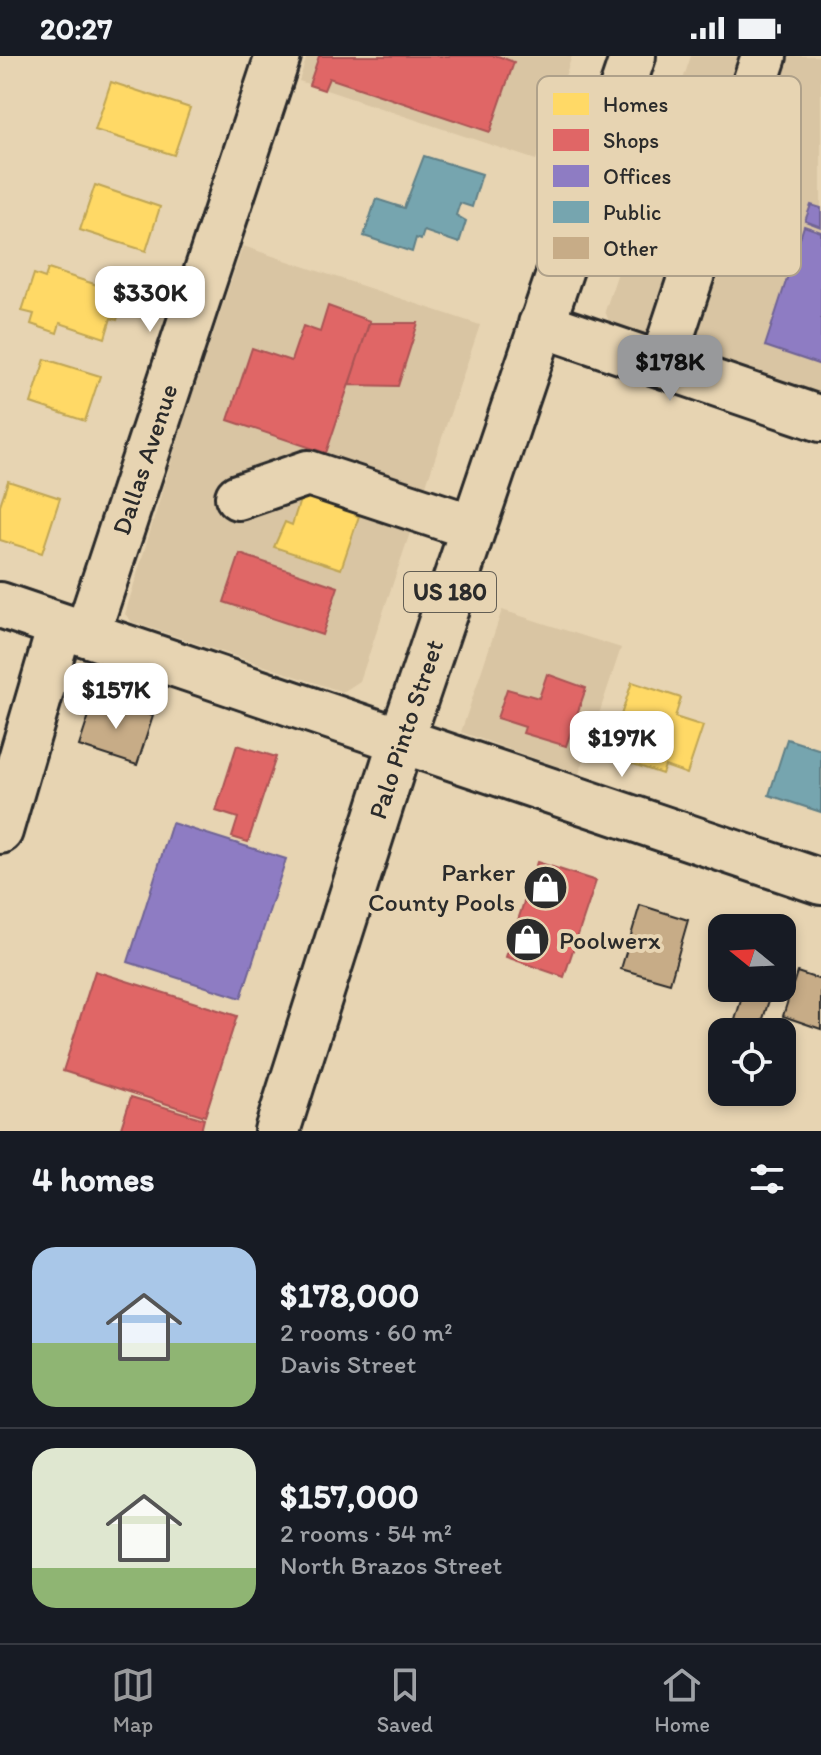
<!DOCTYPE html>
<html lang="en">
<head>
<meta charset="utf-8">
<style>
	body { margin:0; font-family:Itim,sans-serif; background:#20242c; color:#f1f3f6; height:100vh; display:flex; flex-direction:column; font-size:30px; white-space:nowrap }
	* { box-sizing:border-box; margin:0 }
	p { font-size:26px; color:#9ea1a6 }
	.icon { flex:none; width:44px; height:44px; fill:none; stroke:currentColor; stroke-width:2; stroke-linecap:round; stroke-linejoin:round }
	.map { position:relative; height:1075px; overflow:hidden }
	.details { display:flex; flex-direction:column; background:#171b24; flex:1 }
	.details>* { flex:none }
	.needle { width:52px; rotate:288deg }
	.tools { position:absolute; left:708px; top:858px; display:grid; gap:16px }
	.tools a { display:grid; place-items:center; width:88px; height:88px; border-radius:16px; background:#171b24; box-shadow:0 4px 12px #0003; font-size:40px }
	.price { position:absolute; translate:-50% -68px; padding:0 18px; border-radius:16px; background:#fff; color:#222; font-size:26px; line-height:52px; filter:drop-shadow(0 2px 4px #0008) }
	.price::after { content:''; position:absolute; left:50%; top:48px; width:24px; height:18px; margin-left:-12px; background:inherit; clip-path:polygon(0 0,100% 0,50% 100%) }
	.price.on { background:#98999b; color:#111 }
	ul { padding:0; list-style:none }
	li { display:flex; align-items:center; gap:24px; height:200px; padding:0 32px }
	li+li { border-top:2px solid #363941 }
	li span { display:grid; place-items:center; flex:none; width:224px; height:160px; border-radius:24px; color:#555 }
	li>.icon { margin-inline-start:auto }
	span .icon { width:96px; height:96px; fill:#fffc; stroke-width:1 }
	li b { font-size:34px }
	h2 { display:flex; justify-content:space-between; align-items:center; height:96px; padding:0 32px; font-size:34px }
	.status { display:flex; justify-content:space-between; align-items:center; height:56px; padding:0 40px; background:#171b24; direction:ltr }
	.status svg { height:22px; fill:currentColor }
	.tab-bar { display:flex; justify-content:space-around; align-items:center; height:112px; border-top:2px solid #363941; background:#171b24; font-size:22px; color:#9ea1a6 }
	.tab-bar a { display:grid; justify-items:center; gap:4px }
	.tab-bar .on { color:#98999b }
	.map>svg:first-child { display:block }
	.built { fill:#d9c5a3 }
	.homes { fill:#ffd966; stroke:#bfa554; stroke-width:2 }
	.shops { fill:#e06666; stroke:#aa5454; stroke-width:2 }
	.offices { fill:#8e7cc3; stroke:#706495; stroke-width:2 }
	.public { fill:#76a5af; stroke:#608087; stroke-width:2 }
	.building { fill:#c7ac87; stroke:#2b2b2b; stroke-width:2 }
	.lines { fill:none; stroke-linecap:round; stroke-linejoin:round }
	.minor-casing { stroke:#2b2b2b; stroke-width:50 }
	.major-casing { stroke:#2b2b2b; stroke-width:50 }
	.minor { stroke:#e7d4b2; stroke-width:44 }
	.major { stroke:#e7d4b2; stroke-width:44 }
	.labels { text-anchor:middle; stroke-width:8; stroke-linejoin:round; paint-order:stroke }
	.shield { fill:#e7d4b2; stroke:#635e54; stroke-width:2 }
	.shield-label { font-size:24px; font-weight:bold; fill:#2b2b2b }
	.street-label { font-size:26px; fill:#2b2b2b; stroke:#e7d4b2 }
	.poi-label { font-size:26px; fill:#2b2b2b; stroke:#e7d4b2; text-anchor:end }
	.key { fill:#e7d4b2; stroke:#afa18a; stroke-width:2 }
	.key-label { font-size:22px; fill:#2b2b2b }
</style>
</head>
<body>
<div class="status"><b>20:27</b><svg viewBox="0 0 49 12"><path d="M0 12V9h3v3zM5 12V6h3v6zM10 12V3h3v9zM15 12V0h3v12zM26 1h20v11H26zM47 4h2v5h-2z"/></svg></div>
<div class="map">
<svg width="821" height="1075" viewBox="0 0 821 1075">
	<rect width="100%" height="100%" fill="#e7d4b2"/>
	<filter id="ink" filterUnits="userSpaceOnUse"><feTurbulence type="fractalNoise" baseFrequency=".0125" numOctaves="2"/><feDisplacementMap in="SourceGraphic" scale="16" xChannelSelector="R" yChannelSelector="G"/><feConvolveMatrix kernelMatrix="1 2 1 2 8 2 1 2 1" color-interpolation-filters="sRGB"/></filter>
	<g filter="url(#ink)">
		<path class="built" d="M307,0H572L536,104L299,25Z
			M691,0H821V343L612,272L608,263L605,255Z
			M243,190L480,269L360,625L343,636L132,566L125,558L187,354Z
			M502,554L621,592L579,718L461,676Z"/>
		<path class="homes" d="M111,26L190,52L174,99L95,74Z
			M95,129L160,151L146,195L80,174Z
			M48,213L125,238L117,264L111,262L105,282L60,267L57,277L31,268L34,258L22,255L34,218L45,222Z
			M45,303L100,320L85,365L31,347Z
			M8,425L60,442L42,497L0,484V449Z
			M306,425L360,445L355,459L359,460L341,513L274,491L285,466L292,469Z
			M632,626L681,642L675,661L703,670L687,718L665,710L662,718L630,707L633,699L610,692Z"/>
		<path class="shops" d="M319,0H498L514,6L490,76L329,22L324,34L309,29Z
			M328,250L370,265L326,397L228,364L252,292L291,305L303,270L320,276Z
			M369,267H418L398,330L349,329Z
			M240,498L338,531L322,579L224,546Z
			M547,618L586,632L566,690L523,677L525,671L497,662L507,633L539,642Z
			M237,689L276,701L248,786L232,781L238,762L216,755Z
			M537,806L596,825L564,921L506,901Z
			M95,915L237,960L205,1060L63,1015Z
			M131,1041L204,1063L201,1075H120Z"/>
		<path class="offices" d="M811,149L821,152V171L805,165Z
			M804,170L821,176V309L765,290Z
			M172,767L286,803L241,942L128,906Z"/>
		<path class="public" d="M424,100L482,118L472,151L460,147L456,159L466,165L459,187L424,175L421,184L416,182L412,196L364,180L376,143L404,152Z
			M787,683L821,694V756L769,739Z"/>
		<path class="building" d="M95,641L153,660L137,709L79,690Z
			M640,849L688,864L670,927L621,913Z
			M722,905V932H773L760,972L735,964L742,941L713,931Z
			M797,916L821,924V973L783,960Z"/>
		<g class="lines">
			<defs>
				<g id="minor">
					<path d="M541,268L821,363"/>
					<path d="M662,308L764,0"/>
					<path d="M238,441L308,417L472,471"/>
					<path d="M0,549L821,826"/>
					<path id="s1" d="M87,578L278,0"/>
					<path d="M0,775L60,570"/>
				</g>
				<g id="major">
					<path id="s2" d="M277,1075L401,685L633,0"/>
				</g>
			</defs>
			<use href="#minor" class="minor-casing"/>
			<use href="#major" class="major-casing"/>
			<use href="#minor" class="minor"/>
			<use href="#major" class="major"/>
		</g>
	</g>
	<defs>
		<symbol id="shop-disc" viewBox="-11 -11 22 22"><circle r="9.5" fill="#2b2b2b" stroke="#e7d4b2"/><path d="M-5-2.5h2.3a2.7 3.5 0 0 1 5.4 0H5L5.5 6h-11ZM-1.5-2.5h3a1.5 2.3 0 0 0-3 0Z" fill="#fff"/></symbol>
	</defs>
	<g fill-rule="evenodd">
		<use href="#shop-disc" x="520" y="806" width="51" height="51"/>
		<use href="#shop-disc" x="502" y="858" width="51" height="51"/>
	</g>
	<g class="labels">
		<rect class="shield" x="404" y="516" width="92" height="40" rx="6"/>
		<g class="shield-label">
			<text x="450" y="544">US 180</text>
		</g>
		<g class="street-label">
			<text dy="9" stroke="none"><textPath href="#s1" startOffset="184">Dallas Avenue</textPath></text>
			<text dy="9" stroke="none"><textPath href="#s2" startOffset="422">Palo Pinto Street</textPath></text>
		</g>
		<g class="poi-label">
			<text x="515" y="825">Parker<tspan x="515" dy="30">County Pools</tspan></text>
			<text x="559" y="893" text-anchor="start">Poolwerx</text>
		</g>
	</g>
	<rect x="537" y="20" width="264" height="200" rx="12" class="key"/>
	<rect x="553" y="37" width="36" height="22" fill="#ffd966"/>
	<rect x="553" y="73" width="36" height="22" fill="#e06666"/>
	<rect x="553" y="109" width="36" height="22" fill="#8e7cc3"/>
	<rect x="553" y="145" width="36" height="22" fill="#76a5af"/>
	<rect x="553" y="181" width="36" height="22" fill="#c7ac87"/>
	<g class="key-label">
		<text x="603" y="56">Homes</text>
		<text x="603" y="92">Shops</text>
		<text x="603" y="128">Offices</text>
		<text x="603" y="164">Public</text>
		<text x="603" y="200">Other</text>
	</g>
</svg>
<div class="tools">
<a><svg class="needle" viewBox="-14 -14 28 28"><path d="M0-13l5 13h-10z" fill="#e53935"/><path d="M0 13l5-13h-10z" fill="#9ea1a6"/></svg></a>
<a><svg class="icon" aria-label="locate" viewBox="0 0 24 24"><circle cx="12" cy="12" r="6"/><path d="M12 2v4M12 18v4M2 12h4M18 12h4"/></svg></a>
</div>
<b class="price" style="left:150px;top:278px">$330K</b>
<b class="price on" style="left:670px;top:347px">$178K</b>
<b class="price" style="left:116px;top:675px">$157K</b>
<b class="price" style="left:622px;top:723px">$197K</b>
</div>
<section class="details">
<h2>4 homes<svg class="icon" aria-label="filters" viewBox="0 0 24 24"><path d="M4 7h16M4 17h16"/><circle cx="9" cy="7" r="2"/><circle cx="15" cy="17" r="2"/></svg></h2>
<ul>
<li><span style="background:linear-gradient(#a9c7e8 60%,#8fb573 0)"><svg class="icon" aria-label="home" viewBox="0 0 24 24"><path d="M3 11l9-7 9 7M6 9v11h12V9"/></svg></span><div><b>$178,000</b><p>2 rooms · 60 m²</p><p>Davis Street</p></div></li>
<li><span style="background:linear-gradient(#dfe7d0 75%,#8fb573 0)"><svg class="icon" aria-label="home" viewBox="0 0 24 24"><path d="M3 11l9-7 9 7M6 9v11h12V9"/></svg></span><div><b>$157,000</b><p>2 rooms · 54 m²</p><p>North Brazos Street</p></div></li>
</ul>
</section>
<nav class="tab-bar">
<a class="on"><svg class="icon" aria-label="map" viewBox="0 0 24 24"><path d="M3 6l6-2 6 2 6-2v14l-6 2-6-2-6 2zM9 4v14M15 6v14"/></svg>Map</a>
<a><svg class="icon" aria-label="saved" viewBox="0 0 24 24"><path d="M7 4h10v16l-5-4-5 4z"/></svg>Saved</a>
<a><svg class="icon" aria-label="home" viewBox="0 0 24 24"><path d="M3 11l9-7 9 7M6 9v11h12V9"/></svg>Home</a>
</nav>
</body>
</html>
